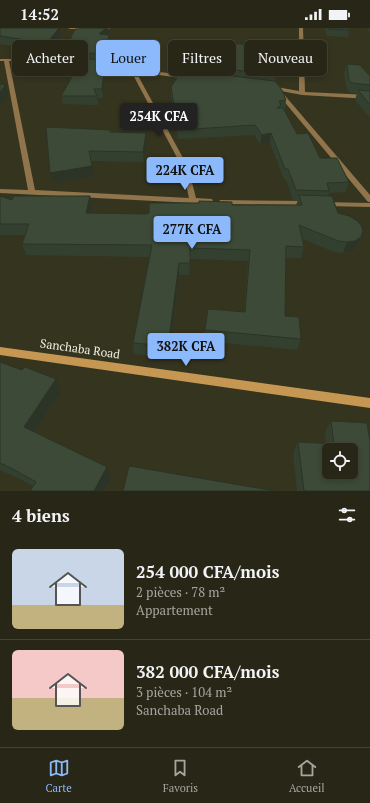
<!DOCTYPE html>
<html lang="fr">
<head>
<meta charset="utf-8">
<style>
	body { margin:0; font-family:"PT Serif",serif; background:#343324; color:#f1f3f6; height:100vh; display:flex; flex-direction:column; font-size:15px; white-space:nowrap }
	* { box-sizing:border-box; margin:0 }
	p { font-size:13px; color:#a5a5a1 }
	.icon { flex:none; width:22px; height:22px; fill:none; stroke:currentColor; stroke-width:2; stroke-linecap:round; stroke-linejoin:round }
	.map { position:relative; height:463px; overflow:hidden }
	.drawer { display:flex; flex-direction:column; background:#282717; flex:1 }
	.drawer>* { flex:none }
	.hud { position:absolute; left:12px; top:12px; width:346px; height:36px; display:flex; gap:8px }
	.controls { position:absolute; left:322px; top:415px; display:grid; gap:8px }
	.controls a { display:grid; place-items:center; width:36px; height:36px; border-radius:6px; background:#282717; box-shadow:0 2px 6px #0003,0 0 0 1px #444436; font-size:20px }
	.price { position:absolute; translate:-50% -34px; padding:0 9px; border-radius:4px; background:#8cb9fc; color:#111; font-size:13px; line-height:26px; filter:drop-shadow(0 1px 2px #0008) }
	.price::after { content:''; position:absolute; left:50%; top:24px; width:12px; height:9px; margin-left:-6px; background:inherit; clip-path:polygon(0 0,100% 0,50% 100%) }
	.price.current { background:#222; color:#fff }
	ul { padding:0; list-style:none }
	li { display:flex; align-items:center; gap:12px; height:100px; padding:0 12px }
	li+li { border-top:1px solid #444436 }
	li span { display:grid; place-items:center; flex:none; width:112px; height:80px; border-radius:6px; color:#555 }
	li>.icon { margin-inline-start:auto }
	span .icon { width:48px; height:48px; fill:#fffc; stroke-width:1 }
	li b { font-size:17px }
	h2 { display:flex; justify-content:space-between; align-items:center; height:48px; padding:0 12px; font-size:17px }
	.chip { padding:0 14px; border-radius:6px; background:#282717; box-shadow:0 2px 6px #0003,0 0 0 1px #444436; font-size:14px; line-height:36px }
	.chip.current { background:#8cb9fc; color:#111 }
	.status { display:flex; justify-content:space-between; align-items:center; height:28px; padding:0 20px; background:#282717; direction:ltr }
	.status svg { height:11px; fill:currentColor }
	.menu { display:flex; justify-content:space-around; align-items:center; height:56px; border-top:1px solid #444436; background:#282717; font-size:11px; color:#a5a5a1 }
	.menu a { display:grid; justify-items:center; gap:2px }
	.menu .current { color:#8cb9fc }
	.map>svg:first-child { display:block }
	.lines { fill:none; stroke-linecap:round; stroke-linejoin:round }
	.street { fill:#90744b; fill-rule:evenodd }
	.secondary { fill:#c59753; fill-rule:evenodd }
	.wall { fill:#34402f }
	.shaded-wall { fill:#2b3426 }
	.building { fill:#3d4a37; stroke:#2b3426; fill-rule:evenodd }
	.labels { text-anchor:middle; stroke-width:4; stroke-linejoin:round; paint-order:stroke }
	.near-street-label { font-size:12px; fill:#eeeee1; stroke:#35341f }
</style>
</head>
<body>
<div class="status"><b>14:52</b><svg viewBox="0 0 49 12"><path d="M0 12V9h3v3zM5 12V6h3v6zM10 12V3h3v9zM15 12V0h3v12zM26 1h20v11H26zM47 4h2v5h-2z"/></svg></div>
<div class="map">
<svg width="370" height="463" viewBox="0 0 370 463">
	<rect width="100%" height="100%" fill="#35341f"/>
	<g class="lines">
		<path class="street" d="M68,0H110L108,1H70Z
			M299,0H303L305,64L370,67V71L302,67L281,63L370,167V174H368L277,65L276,64L278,63L268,60L271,58L299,63Z
			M0,31H58L191,48L192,49L189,51L136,44L188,139L196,170L212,171L213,173L212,175H193L0,165V161L28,162L4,33H0ZM9,33H58L131,43L182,139L189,170L35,162Z
			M220,172L307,173L311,175L307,177L223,176L219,174Z
			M322,174L370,175V179L325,178L321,176Z"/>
		<path class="secondary" d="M0,319L370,370V380L0,327Z"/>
	</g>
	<path class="wall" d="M0,0L61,7L49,24L0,16Z
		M80,0H108L109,6L108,7L110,15L107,36L106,35V41L103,70H97L98,77L63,76L61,68L82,32L69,25L68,16Z
		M324,0H349V2L348,9L327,8Z
		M367,0H370V5Z
		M270,28L269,31L276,47L275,54L286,72L285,82H284L297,106L320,130L349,154L346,164L329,165L328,168L338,185L356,220L351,224L343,225L334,224L303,211L304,219L301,230H285V288L301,311L297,322L205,313V302L244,284L248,233L190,231L189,247H179L169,329L134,326L133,315L149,229L26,227L22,216L25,207H0V168L12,172L90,168L92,180L91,185L145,186L232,177H296L298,172H293L286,151H284L270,115L260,116L254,107L178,111L171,68V59L186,43V36Z
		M347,36L370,48V88L369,89L355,72L357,65H350L347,61L344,45Z
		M110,104L146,105V114L144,134L91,133L94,148L53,154Z
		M0,334L61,363L34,404L111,449L33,458L18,450L0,442Z
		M331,393L370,463H297L293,426L298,414L326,415L325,405Z"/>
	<path class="shaded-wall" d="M59,0H60L61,7L49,24L47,15Z
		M106,0H108L109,6L100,14L99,6Z
		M109,7L110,15L107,36L106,27Z
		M271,20L270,28L267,38L268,29Z
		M105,33L106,41L103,70L102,61Z
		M5,57L8,66L0,79V65Z
		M146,105V114L144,134L143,124Z
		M271,105L270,115L260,116L262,107Z
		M92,138L94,148L53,154L50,145Z
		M90,168L92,180L88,197L86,185Z
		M363,203L356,220L351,224L343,225L347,214Z
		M179,235V247L169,329L168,318Z
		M56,351L61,363L30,410L24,399Z
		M107,439L111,449L103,463H94Z"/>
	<path class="building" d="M0,0H59L47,15L0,8Z
		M80,0H106L99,6L109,7L106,27L79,24L68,16L75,1H79Z
		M328,0H349V2L328,1Z
		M203,11L271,20L268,29L276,47L186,36Z
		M83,30L105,33L102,61H94L97,68H61Z
		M347,36L360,37L370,48V57L352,55L349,52Z
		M182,42L275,53L282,62L286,72L279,73L281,77L277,80H283L297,106L308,105L320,130H337L349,154L327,155L329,163L296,162L288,141H285L271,105L262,107L255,97L178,102L171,59Z
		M0,56L5,57L0,65Z
		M358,62L370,63V77Z
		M46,99L110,102V104L146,105L143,124L89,123L92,138L50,145Z
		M299,167L332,168L338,185L349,188L356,192L361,197L363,203L361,209L355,213L347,214L338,213L299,197L304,219L286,218L285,288L299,289L301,311L205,302L208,281L245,284L250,222L190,220V235H179L168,318L133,315L152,217L22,216L29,196H0V168L12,172L14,168H90L86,185L145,186L149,185V175H199V173L232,174V177H302Z
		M0,334L22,342L25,339L56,351L24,399L107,439L94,463H30L36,454L11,440L0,435Z
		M331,393L367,395L370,413V463H304L298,414L334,416ZM329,422H351V444H329Z
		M129,438L275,463H123Z"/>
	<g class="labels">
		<g class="near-street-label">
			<text transform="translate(80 321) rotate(8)" y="4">Sanchaba Road</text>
		</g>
	</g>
</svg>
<div class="controls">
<a><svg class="icon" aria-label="locate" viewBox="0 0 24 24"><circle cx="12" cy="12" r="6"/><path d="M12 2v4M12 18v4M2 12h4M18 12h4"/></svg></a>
</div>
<b class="price current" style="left:159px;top:109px">254K CFA</b>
<b class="price" style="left:185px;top:163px">224K CFA</b>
<b class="price" style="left:192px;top:222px">277K CFA</b>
<b class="price" style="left:186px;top:339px">382K CFA</b>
<div class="hud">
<a class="chip">Acheter</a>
<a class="chip current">Louer</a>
<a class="chip">Filtres</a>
<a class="chip">Nouveau</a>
</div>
</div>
<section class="drawer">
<h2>4 biens<svg class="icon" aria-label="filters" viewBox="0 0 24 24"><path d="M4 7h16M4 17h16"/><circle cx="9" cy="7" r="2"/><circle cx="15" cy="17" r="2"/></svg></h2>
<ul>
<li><span style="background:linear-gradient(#c9d6e8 70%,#c2b280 0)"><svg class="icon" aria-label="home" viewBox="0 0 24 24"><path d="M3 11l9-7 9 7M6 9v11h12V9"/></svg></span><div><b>254 000 CFA/mois</b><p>2 pièces · 78 m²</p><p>Appartement</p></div></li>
<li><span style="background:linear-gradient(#f6c9c9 60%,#c2b280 0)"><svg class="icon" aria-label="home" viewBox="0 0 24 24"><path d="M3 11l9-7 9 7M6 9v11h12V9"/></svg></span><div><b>382 000 CFA/mois</b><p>3 pièces · 104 m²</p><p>Sanchaba Road</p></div></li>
</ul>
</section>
<nav class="menu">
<a class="current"><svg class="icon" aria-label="map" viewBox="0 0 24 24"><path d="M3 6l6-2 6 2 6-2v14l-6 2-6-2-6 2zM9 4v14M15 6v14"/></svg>Carte</a>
<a><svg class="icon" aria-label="saved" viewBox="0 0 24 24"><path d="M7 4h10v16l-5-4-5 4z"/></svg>Favoris</a>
<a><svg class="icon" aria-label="home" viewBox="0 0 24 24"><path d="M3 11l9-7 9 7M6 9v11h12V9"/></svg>Accueil</a>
</nav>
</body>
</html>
